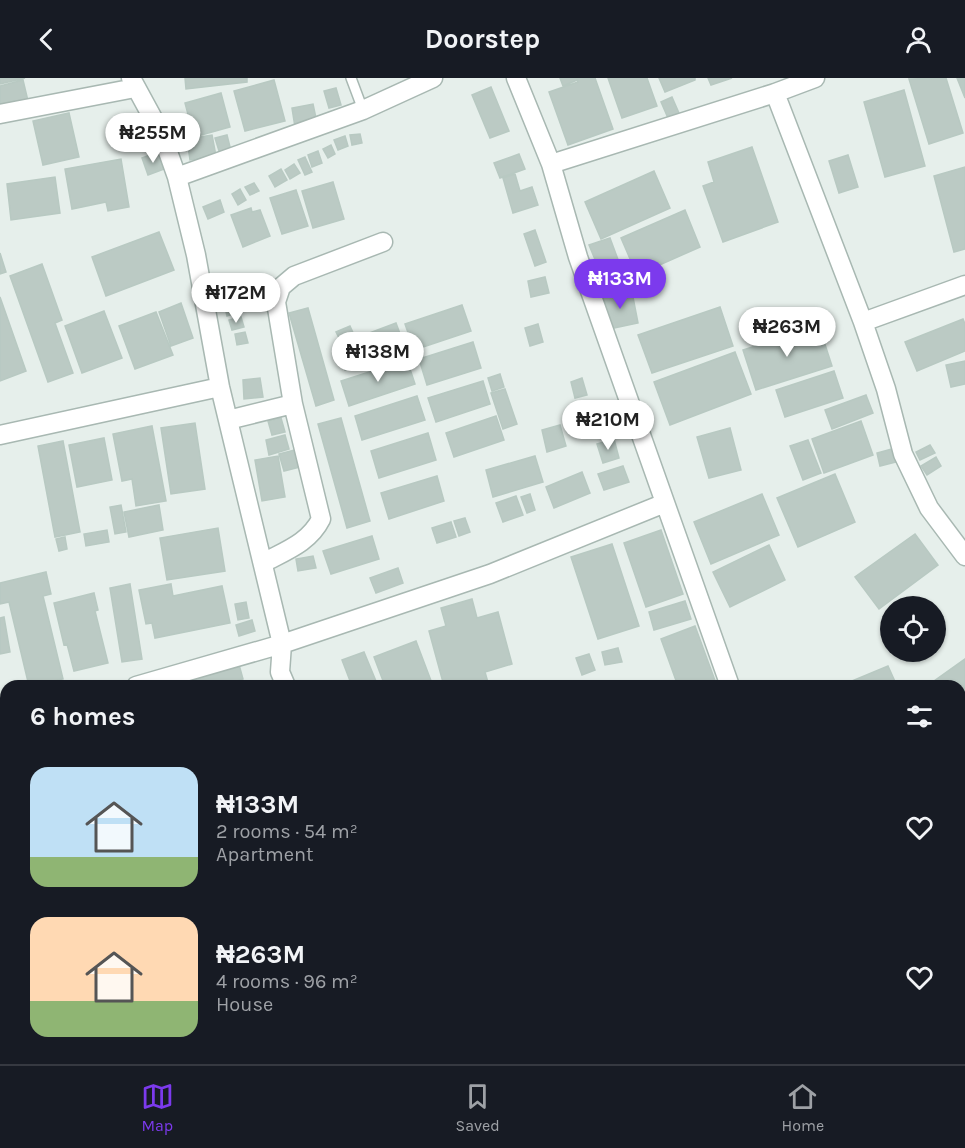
<!DOCTYPE html>
<html lang="en">
<head>
<meta charset="utf-8">
<style>
	body { margin:0; font-family:Karla,sans-serif; background:#242831; color:#f1f3f6; height:100vh; display:flex; flex-direction:column; font-size:22px; white-space:nowrap }
	* { box-sizing:border-box; margin:0 }
	p { font-size:20px; color:#9ea1a6 }
	.icon { flex:none; width:33px; height:33px; fill:none; stroke:currentColor; stroke-width:2; stroke-linecap:round; stroke-linejoin:round }
	.map { position:relative; flex:1; overflow:hidden }
	.panel { position:absolute; left:0px; top:602px; width:966px; height:386px; display:flex; flex-direction:column; background:#171b24; border-radius:18px 18px 0 0; box-shadow:0 2px 4px #0004 }
	.panel>* { flex:none }
	.controls { position:absolute; left:880px; top:518px; display:grid; gap:12px }
	.controls a { display:grid; place-items:center; width:66px; height:66px; border-radius:50%; background:#171b24; box-shadow:0 2px 4px #0004; font-size:30px }
	.price { position:absolute; translate:-50% -51px; padding:0 14px; border-radius:21px; background:#fff; color:#222; font-size:20px; line-height:39px; filter:drop-shadow(0 2px 3px #0008) }
	.price::after { content:''; position:absolute; left:50%; top:36px; width:18px; height:14px; margin-left:-9px; background:inherit; clip-path:polygon(0 0,100% 0,50% 100%) }
	.price.current { background:#7c3aed; color:#fff }
	ul { padding:0; list-style:none }
	li { display:flex; align-items:center; gap:18px; height:150px; padding:0 30px }
	li span { display:grid; place-items:center; flex:none; width:168px; height:120px; border-radius:18px; color:#555 }
	li>.icon { margin-inline-start:auto }
	span .icon { width:72px; height:72px; fill:#fffc; stroke-width:1 }
	li b { font-size:26px }
	h2 { display:flex; justify-content:space-between; align-items:center; height:72px; padding:0 30px; font-size:26px }
	header { display:flex; justify-content:space-between; align-items:center; height:78px; padding:0 30px; background:#171b24; font-size:27px; font-weight:700 }
	.tab-bar { display:flex; justify-content:space-around; align-items:center; height:84px; border-top:2px solid #363941; background:#171b24; font-size:16px; color:#9ea1a6 }
	.tab-bar a { display:grid; justify-items:center; gap:3px }
	.tab-bar .current { color:#7c3aed }
	.map>svg:first-child { display:block }
	.building { fill:#bbcac4; stroke:#b8c9c2; stroke-width:1.5 }
	.lines { fill:none; stroke-linecap:round; stroke-linejoin:round }
	.lane-casing { stroke:#a8b8b2; stroke-width:12 }
	.street-casing { stroke:#a8b8b2; stroke-width:21 }
	.lane { stroke:#fff; stroke-width:9 }
	.street { stroke:#fff; stroke-width:18 }
</style>
</head>
<body>
<header><svg class="icon" aria-label="back" viewBox="0 0 24 24"><path d="M15 5l-7 7 7 7"/></svg>Doorstep<svg class="icon" aria-label="person" viewBox="0 0 24 24"><circle cx="12" cy="8" r="4"/><path d="M4 21q1-7 8-7t8 7"/></svg></header>
<div class="map">
<svg width="965" height="986" viewBox="0 0 965 986">
	<rect width="100%" height="100%" fill="#e6efeb"/>
	<path class="building" d="M0,0H25L0,6Z
		M185,0H247V4L186,11Z
		M560,0H576L577,2L563,8Z
		M577,0H595L613,51L568,67L549,14L578,4Z
		M608,0H647L657,28L622,40Z
		M659,0H695V2L665,14Z
		M708,0H732L711,7Z
		M946,0L963,55L929,66L909,1Z
		M957,0H965V20Z
		M23,2L28,23L0,30V8Z
		M274,2L285,43L245,53L234,13Z
		M491,9L509,53L490,60L472,17Z
		M336,10L341,27L329,30L324,13Z
		M904,12L925,88L885,99L864,24Z
		M221,15L230,49L194,59L185,25Z
		M672,19L679,35L668,40L661,24Z
		M313,26L317,45L295,49L292,30Z
		M69,35L79,79L43,87L33,43Z
		M360,56L362,65L352,67L350,57Z
		M212,57L216,78L190,82L187,61Z
		M227,57L231,73L220,76L215,60Z
		M345,58L348,68L338,72L334,62Z
		M331,67L335,76L328,80L323,71Z
		M752,69L778,144L723,164L703,108L714,104L708,84Z
		M318,73L322,85L312,89L308,77Z
		M158,74L164,91L148,97L142,80Z
		M519,76L525,91L500,100L494,85Z
		M848,77L858,109L839,115L829,83Z
		M305,79L312,94L305,97L298,82Z
		M121,81L129,129L108,133L106,124L72,131L65,91Z
		M294,86L300,95L290,101L285,92Z
		M965,89V171L954,174L934,98Z
		M281,91L287,102L275,109L269,98Z
		M654,93L670,130L601,161L585,124Z
		M515,96L520,113L532,109L538,127L513,135L503,100Z
		M55,99L60,135L11,142L7,106Z
		M333,104L344,141L313,150L302,113Z
		M254,105L259,113L250,117L245,109Z
		M240,111L246,122L238,127L232,116Z
		M296,112L308,148L282,156L270,120Z
		M220,122L224,134L208,141L203,129Z
		M251,130L252,134L260,132L270,158L243,169L231,137Z
		M685,132L700,169L637,197L621,160Z
		M535,152L546,184L535,188L524,156Z
		M159,154L174,192L106,218L92,179Z
		M610,160L623,195L604,203L589,167Z
		M0,175L6,194L0,196Z
		M42,186L62,242L55,245L73,295L48,304L10,198Z
		M545,199L549,215L531,219L528,203Z
		M632,214L638,245L609,251L603,220Z
		M0,219L26,293L0,303Z
		M242,220L245,232L227,238L224,225Z
		M181,225L193,260L171,268L159,234Z
		M462,227L471,253L414,272L405,246Z
		M720,229L733,268L652,295L638,257Z
		M308,230L334,322L316,328L289,235Z
		M104,233L122,280L82,295L65,248Z
		M156,234L173,277L135,291L119,248Z
		M241,239L244,249L232,252L229,242Z
		M963,241L965,246V273L917,293L905,264Z
		M396,245L405,269L345,292L335,268Z
		M538,246L543,264L530,268L525,250Z
		M350,248L355,259L341,264L336,254Z
		M819,248L832,288L756,312L743,272Z
		M245,254L248,265L237,267L235,256Z
		M473,264L481,290L427,307L419,281Z
		M735,274L751,316L670,347L654,304Z
		M407,282L415,306L349,328L341,303Z
		M965,283V306L951,309L946,287Z
		M834,293L843,320L785,339L776,312Z
		M500,296L504,309L492,313L488,300Z
		M260,300L263,319L244,321L243,302Z
		M582,300L587,317L575,320L571,304Z
		M483,303L490,326L436,344L428,320Z
		M505,311L517,346L503,351L491,315Z
		M866,317L873,335L832,351L825,332Z
		M417,318L425,342L362,362L355,338Z
		M603,336L608,351L587,358L582,343Z
		M496,338L504,362L454,379L446,355Z
		M281,340L285,354L272,357L268,343Z
		M341,340L370,443L347,450L318,346Z
		M861,343L873,377L824,395L812,361Z
		M195,345L205,411L171,416L161,350Z
		M560,347L566,368L547,374L542,352Z
		M152,348L166,423L136,428L132,401L122,403L113,356Z
		M730,350L741,392L709,400L697,359Z
		M428,355L436,382L379,400L371,373Z
		M285,357L289,371L269,377L266,362Z
		M104,360L112,402L77,409L69,367Z
		M614,361L619,380L603,385L597,366Z
		M808,362L821,395L803,402L790,368Z
		M63,363L80,454L55,459L38,368Z
		M930,367L935,375L920,382L916,374Z
		M299,371L304,388L284,393L279,376Z
		M892,371L896,384L880,388L877,375Z
		M278,378L285,419L262,423L255,382Z
		M535,378L543,404L493,419L486,392Z
		M936,379L941,388L927,397L921,388Z
		M623,388L629,404L604,412L598,396Z
		M582,394L590,415L554,430L546,409Z
		M835,396L855,444L798,469L777,420Z
		M437,398L444,423L389,441L381,415Z
		M530,416L535,432L527,435L521,419Z
		M762,416L779,457L711,486L694,444Z
		M516,418L523,437L503,444L496,425Z
		M121,427L126,454L115,456L110,429Z
		M159,427L163,452L129,459L124,434Z
		M465,440L470,454L459,458L454,443Z
		M451,444L456,459L437,465L432,450Z
		M218,450L225,493L167,502L160,460Z
		M107,452L109,464L86,468L84,456Z
		M661,452L683,516L646,529L624,465Z
		M915,456L938,487L879,531L855,499Z
		M372,458L379,481L331,496L323,473Z
		M65,459L67,471L59,473L56,461Z
		M612,466L639,548L598,561L571,479Z
		M769,467L785,502L730,529L713,494Z
		M313,478L316,490L298,493L296,481Z
		M398,490L403,505L376,515L370,500Z
		M46,494L51,516L43,518L63,601L29,608L9,524L0,526V505Z
		M130,506L142,581L122,584L110,510Z
		M171,506L173,518L222,508L230,545L155,560L152,545L146,546L139,512Z
		M94,515L98,532L95,533L108,585L74,593L67,566L64,567L54,525Z
		M472,521L477,540L498,534L512,586L485,594L489,608H444L429,553L446,548L441,530Z
		M685,523L691,541L654,552L649,534Z
		M246,524L249,540L238,542L235,526Z
		M4,539L10,574L0,576V540Z
		M252,542L255,553L239,558L236,547Z
		M695,548L717,608H678L661,561Z
		M416,563L433,608H385L374,579Z
		M618,570L622,584L605,587L602,574Z
		M364,574L378,608H352L342,582Z
		M589,576L595,592L582,597L576,580Z
		M965,581V634L960,637V608H927Z
		M238,583L243,601L226,606L227,608H198L194,596Z
		M888,588L897,608H840Z
		M6,750V787L0,790V752Z
		M6,804V831L0,817V806Z
		M113,981H134L128,986H117Z
		M175,981H200L204,986H169Z
		M339,981H352L343,986Z
		M635,981H669L662,986H628Z
		M774,981H804L806,984L804,986H778Z
		M870,981H883L886,986H861Z"/>
	<g class="lines">
		<defs>
			<path id="lane" d="M351,0L363,32"/>
			<path id="street" d="M131,0L162,57L177,99L196,177L220,309L282,566L280,594L286,608
				M516,0L551,86L578,179L730,608
				M775,15L863,244L886,311L903,376L929,430L965,478
				M0,36L135,10
				M551,86L775,15L815,0
				M177,99L363,32L433,0
				M863,244L965,207
				M228,342L293,326
				M0,357L220,309
				M263,485C285,473 309,465 321,441L293,326L276,224L281,209L294,198L383,164
				M136,608L282,566L490,496L665,425
				M0,647L6,645
				M960,847L965,846
				M725,986L731,981"/>
		</defs>
		<use href="#lane" class="lane-casing"/>
		<use href="#street" class="street-casing"/>
		<use href="#lane" class="lane"/>
		<use href="#street" class="street"/>
	</g>
</svg>
<div class="controls">
<a><svg class="icon" aria-label="locate" viewBox="0 0 24 24"><circle cx="12" cy="12" r="6"/><path d="M12 2v4M12 18v4M2 12h4M18 12h4"/></svg></a>
</div>
<b class="price" style="left:153px;top:86px">₦255M</b>
<b class="price current" style="left:620px;top:232px">₦133M</b>
<b class="price" style="left:236px;top:246px">₦172M</b>
<b class="price" style="left:787px;top:280px">₦263M</b>
<b class="price" style="left:378px;top:305px">₦138M</b>
<b class="price" style="left:608px;top:373px">₦210M</b>
<section class="panel">
<h2>6 homes<svg class="icon" aria-label="filters" viewBox="0 0 24 24"><path d="M4 7h16M4 17h16"/><circle cx="9" cy="7" r="2"/><circle cx="15" cy="17" r="2"/></svg></h2>
<ul>
<li><span style="background:linear-gradient(#bfe0f5 75%,#8fb573 0)"><svg class="icon" aria-label="home" viewBox="0 0 24 24"><path d="M3 11l9-7 9 7M6 9v11h12V9"/></svg></span><div><b>₦133M</b><p>2 rooms · 54 m²</p><p>Apartment</p></div><svg class="icon" aria-label="heart" viewBox="0 0 24 24"><path d="M12 20l-8-8c-3-5 5-10 8-4 3-6 11-1 8 4z"/></svg></li>
<li><span style="background:linear-gradient(#ffd9b3 70%,#8fb573 0)"><svg class="icon" aria-label="home" viewBox="0 0 24 24"><path d="M3 11l9-7 9 7M6 9v11h12V9"/></svg></span><div><b>₦263M</b><p>4 rooms · 96 m²</p><p>House</p></div><svg class="icon" aria-label="heart" viewBox="0 0 24 24"><path d="M12 20l-8-8c-3-5 5-10 8-4 3-6 11-1 8 4z"/></svg></li>
</ul>
</section>
</div>
<nav class="tab-bar">
<a class="current"><svg class="icon" aria-label="map" viewBox="0 0 24 24"><path d="M3 6l6-2 6 2 6-2v14l-6 2-6-2-6 2zM9 4v14M15 6v14"/></svg>Map</a>
<a><svg class="icon" aria-label="saved" viewBox="0 0 24 24"><path d="M7 4h10v16l-5-4-5 4z"/></svg>Saved</a>
<a><svg class="icon" aria-label="home" viewBox="0 0 24 24"><path d="M3 11l9-7 9 7M6 9v11h12V9"/></svg>Home</a>
</nav>
</body>
</html>
